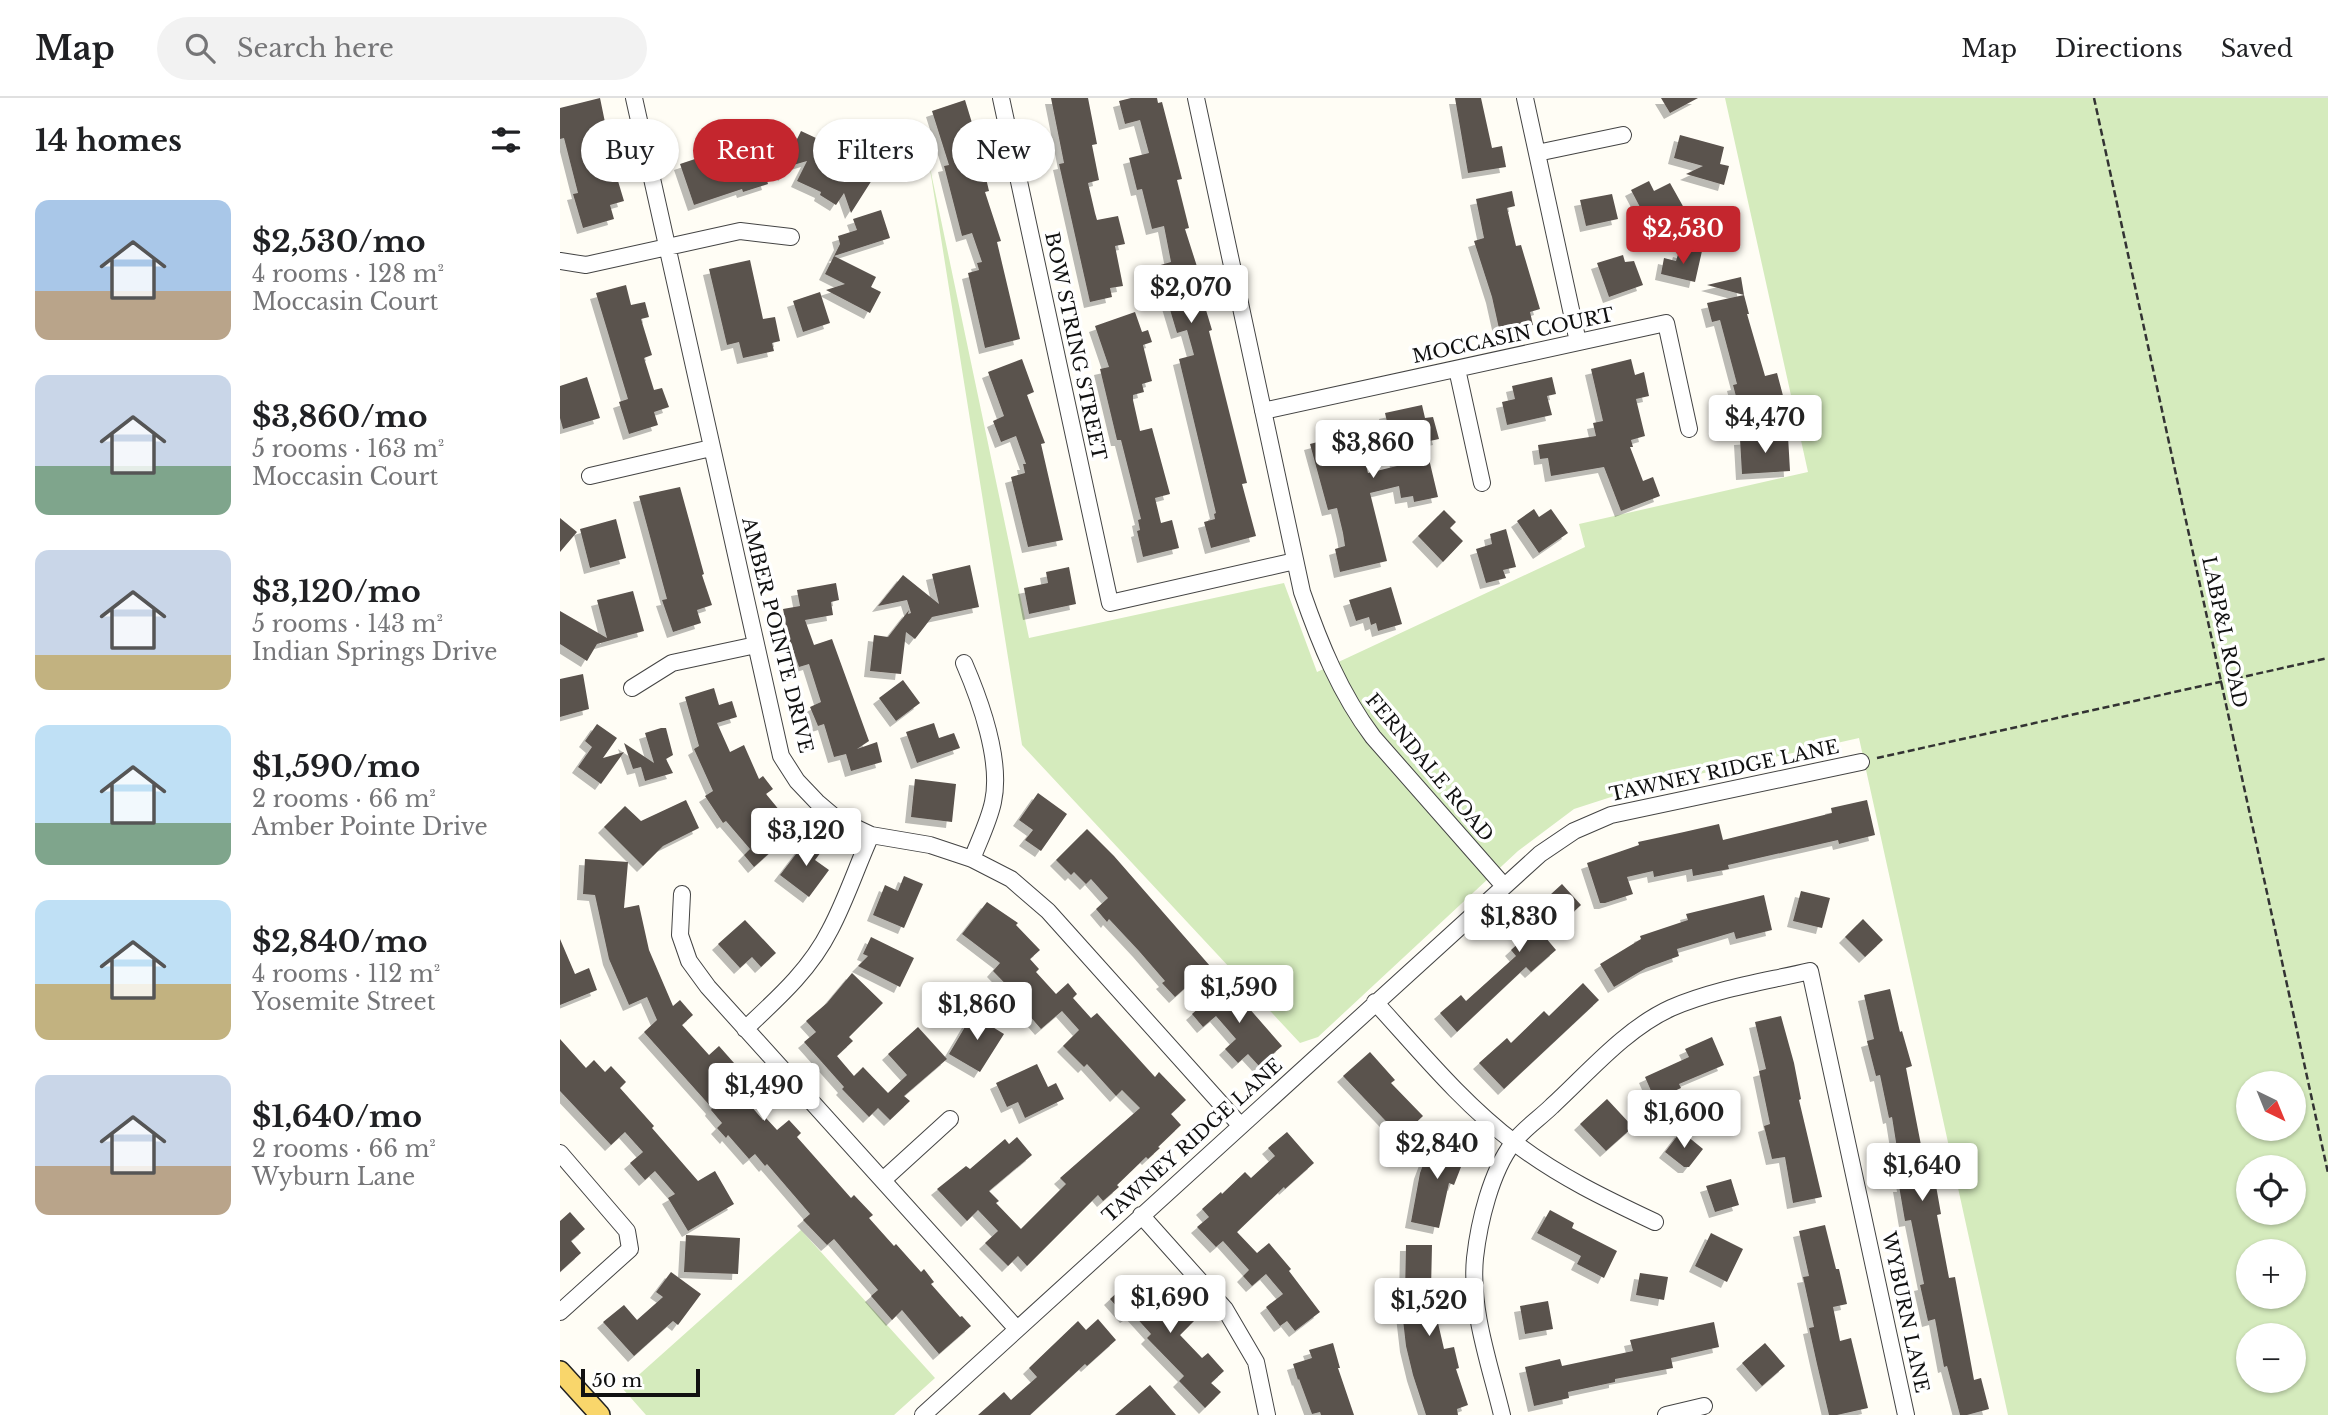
<!DOCTYPE html>
<html lang="en">
<head>
<meta charset="utf-8">
<style>
	body { margin:0; font-family:"Libre Baskerville",serif; background:#f2f2f2; color:#202124; height:100vh; display:flex; flex-direction:column; font-size:26px; white-space:nowrap }
	* { box-sizing:border-box; margin:0 }
	p { font-size:23px; color:#757577 }
	.icon { flex:none; width:38px; height:38px; fill:none; stroke:currentColor; stroke-width:2; stroke-linecap:round; stroke-linejoin:round }
	.map { position:relative; flex:1; overflow:hidden }
	.drawer { display:flex; flex-direction:column; background:#fff; width:560px }
	.drawer>* { flex:none }
	.guide { position:absolute; left:21px; top:21px; width:665px; height:63px; display:flex; gap:14px }
	.needle { width:46px; rotate:137deg }
	.buttons { position:absolute; left:1676px; top:973px; display:grid; gap:14px }
	.buttons a { display:grid; place-items:center; width:70px; height:70px; border-radius:50%; background:#fff; box-shadow:0 2px 5px #0004; font-size:35px }
	.scale { position:absolute; left:21px; bottom:18px; width:119px; box-sizing:border-box; padding-left:7px; border:4px solid #111; border-top:0; font-size:19px; line-height:24px; white-space:nowrap; color:#111; -webkit-text-stroke:5px #fff; paint-order:stroke }
	.price { position:absolute; translate:-50% -60px; padding:0 16px; border-radius:7px; background:#fff; color:#222; font-size:23px; line-height:46px; filter:drop-shadow(0 2px 4px #0008) }
	.price::after { content:''; position:absolute; left:50%; top:42px; width:21px; height:16px; margin-left:-10px; background:inherit; clip-path:polygon(0 0,100% 0,50% 100%) }
	.price.current { background:#c4262e; color:#fff }
	ul { padding:0; list-style:none }
	li { display:flex; align-items:center; gap:21px; height:175px; padding:0 35px }
	li span { display:grid; place-items:center; flex:none; width:196px; height:140px; border-radius:14px; color:#555 }
	li>.icon { margin-inline-start:auto }
	span .icon { width:84px; height:84px; fill:#fffc; stroke-width:1 }
	li b { font-size:30px }
	h2 { display:flex; justify-content:space-between; align-items:center; height:84px; padding:0 35px; font-size:30px }
	.chip { padding:0 24px; border-radius:32px; background:#fff; box-shadow:0 2px 5px #0004; font-size:24px; line-height:63px }
	.chip.current { background:#c4262e; color:#fff }
	header { display:flex; align-items:center; gap:42px; box-sizing:border-box; height:98px; padding:0 35px; background:#fff; border-bottom:2px solid #e0e0e0 }
	header strong { font-size:33px }
	nav { display:flex; gap:38px; margin-inline-start:auto; font-size:24px }
	.search { width:490px; height:63px; background:#f2f2f2; display:flex; align-items:center; gap:18px; box-sizing:border-box; padding:0 24px; border-radius:38px; color:#757577; font-size:26px }
	main { display:flex; flex:1; min-height:0 }
	.map>svg:first-child { display:block }
	.green { fill:#d5ebbd; fill-rule:evenodd }
	.building { fill:#5a524d; filter:url(#shadow) }
	.lines { fill:none; stroke-linecap:round; stroke-linejoin:round }
	.minor-casing { stroke:#444; stroke-width:18 }
	.major-casing { stroke:#222; stroke-width:22 }
	.path { stroke:#333; stroke-width:2.5; stroke-dasharray:7 3.5; stroke-linecap:butt }
	.minor { stroke:#fff; stroke-width:16 }
	.major { stroke:#f9d66b; stroke-width:19 }
	.labels { text-anchor:middle; stroke-width:7; stroke-linejoin:round; paint-order:stroke }
	.street-label { font-size:19px; fill:#111; stroke:#fff }
</style>
</head>
<body>
<header>
<strong>Map</strong>
<div class="search"><svg class="icon" aria-label="search" viewBox="0 0 24 24"><circle cx="10" cy="10" r="6"/><path d="M15 15l6 6"/></svg>Search here</div>
<nav><a>Map</a><a>Directions</a><a>Saved</a></nav>
</header>
<main>
<section class="drawer">
<h2>14 homes<svg class="icon" aria-label="filters" viewBox="0 0 24 24"><path d="M4 7h16M4 17h16"/><circle cx="9" cy="7" r="2"/><circle cx="15" cy="17" r="2"/></svg></h2>
<ul>
<li><span style="background:linear-gradient(#a9c7e8 65%,#b9a48a 0)"><svg class="icon" aria-label="home" viewBox="0 0 24 24"><path d="M3 11l9-7 9 7M6 9v11h12V9"/></svg></span><div><b>$2,530/mo</b><p>4 rooms · 128 m²</p><p>Moccasin Court</p></div></li>
<li><span style="background:linear-gradient(#c9d6e8 65%,#7fa58c 0)"><svg class="icon" aria-label="home" viewBox="0 0 24 24"><path d="M3 11l9-7 9 7M6 9v11h12V9"/></svg></span><div><b>$3,860/mo</b><p>5 rooms · 163 m²</p><p>Moccasin Court</p></div></li>
<li><span style="background:linear-gradient(#c9d6e8 75%,#c2b280 0)"><svg class="icon" aria-label="home" viewBox="0 0 24 24"><path d="M3 11l9-7 9 7M6 9v11h12V9"/></svg></span><div><b>$3,120/mo</b><p>5 rooms · 143 m²</p><p>Indian Springs Drive</p></div></li>
<li><span style="background:linear-gradient(#bfe0f5 70%,#7fa58c 0)"><svg class="icon" aria-label="home" viewBox="0 0 24 24"><path d="M3 11l9-7 9 7M6 9v11h12V9"/></svg></span><div><b>$1,590/mo</b><p>2 rooms · 66 m²</p><p>Amber Pointe Drive</p></div></li>
<li><span style="background:linear-gradient(#bfe0f5 60%,#c2b280 0)"><svg class="icon" aria-label="home" viewBox="0 0 24 24"><path d="M3 11l9-7 9 7M6 9v11h12V9"/></svg></span><div><b>$2,840/mo</b><p>4 rooms · 112 m²</p><p>Yosemite Street</p></div></li>
<li><span style="background:linear-gradient(#c9d6e8 65%,#b9a48a 0)"><svg class="icon" aria-label="home" viewBox="0 0 24 24"><path d="M3 11l9-7 9 7M6 9v11h12V9"/></svg></span><div><b>$1,640/mo</b><p>2 rooms · 66 m²</p><p>Wyburn Lane</p></div></li>
</ul>
</section>
<div class="map">
<svg width="1768" height="1317" viewBox="0 0 1768 1317">
	<defs>
		<filter id="shadow"><feDropShadow dx="-6" dy="6" stdDeviation="0" flood-color="#0004"/></filter>
	</defs>
	<rect width="100%" height="100%" fill="#fffdf5"/>
	<path class="green" d="M1165,0H1768V1317H1448L1299,640L1082,689L1014,711L958,753L758,939L740,945L462,647L369,65L469,540L724,485L757,574L1025,449L1019,426L1248,374ZM1689,985H1734V1031H1689ZM1689,1069H1734V1115H1689ZM1689,1153H1734V1199H1689ZM1689,1237H1734V1283H1689Z
		M241,1132L375,1280L334,1317H86L63,1291Z"/>
	<path class="building" d="M40,0L55,73L64,103L50,107L54,121L23,130L13,96L18,95L4,40L0,41V10Z
		M491,0H528L537,46L532,47L539,82L528,85L535,115L537,122L558,118L565,146L555,148L563,188L550,190L552,199L530,204L499,66L504,65Z
		M571,0H597L598,5L602,4L622,81L617,82L629,130L625,131L641,181L637,182L652,232L649,233L687,385L682,386L696,438L651,450L644,424L655,421L654,416L656,415L619,261L634,257L627,232L617,235L608,205V202L622,197L619,186L604,189L597,168L611,164L604,128L592,131L582,91L577,92L569,60L589,55L580,22L565,26L559,3Z
		M895,0H921L932,50L942,48L946,69L908,75Z
		M1101,0H1138L1110,15Z
		M405,2L416,38L429,93L425,94L441,143L437,144L460,241L425,250L408,175L419,172L417,165L422,164L412,135L402,138L384,68L389,67L372,13Z
		M241,33L271,47L300,67L304,61L319,71L291,115L284,95L276,107L260,97L261,94L237,83L247,63L223,70Z
		M1120,37L1164,49L1160,66L1169,68L1164,87L1126,76L1143,68L1114,60Z
		M213,39L225,77L202,66L208,86L183,94L182,91L134,107L120,66L156,54L164,78L187,71L180,50Z
		M1089,83L1094,93L1110,85L1124,110L1090,128L1071,92Z
		M952,93L955,108L947,110L956,148L961,147L980,211L970,214L973,227L940,235L932,199L914,143L924,140L916,101Z
		M1052,96L1058,121L1026,128L1020,102Z
		M321,112L330,140L274,158L316,179L311,189L321,194L310,215L266,192L285,186L265,176L280,146L278,138L297,132L293,121Z
		M1130,150L1142,153L1135,184L1101,176L1104,160L1116,163L1119,153L1129,156Z
		M1063,157L1065,164L1074,163L1083,187L1049,199L1037,165Z
		M190,162L203,221L215,219L220,243L212,245L214,253L183,260L179,244L167,247L149,171Z
		M1181,179L1184,197L1147,187Z
		M66,187L71,207L85,204L89,219L81,221L92,257L84,260L94,292L102,290L109,309L94,314L98,327L69,336L59,304L68,301L36,195Z
		M260,194L270,225L243,234L233,203Z
		M1184,197L1189,216H1187L1205,278L1217,275L1226,309L1182,321L1173,287L1177,286L1160,222L1152,224L1147,205Z
		M575,214L582,234L588,232L592,244L583,247L592,283L582,286L584,294L573,297V302L580,333L592,330L610,396L595,400L601,425L612,422L619,450L583,459L577,433L580,432L578,422L581,421L561,342H557L540,271L549,269L535,228Z
		M462,261L474,294L467,297L485,345L481,346L503,442L468,449L451,379L465,375L463,366H466L456,338L441,344L433,323L444,318L428,274Z
		M1071,261L1075,277L1084,274L1089,298L1076,301L1085,338L1071,342L1073,349H1070L1083,383L1093,379L1100,398L1061,413L1044,369L991,378L988,360L980,361L978,347L1036,338L1033,325L1043,323L1031,271Z
		M27,279L40,320L3,331L0,320V288Z
		M992,279L996,296L987,298L992,317L947,327L942,304L955,301L952,288Z
		M862,307L865,320L873,319L879,341L865,344L878,399L854,404L853,398L841,400L839,388L810,395L827,463L780,474L775,451L785,448L783,435L777,410L768,412L750,346L769,341L766,331L801,322L805,338L799,340L808,375L837,368L825,315Z
		M1228,338L1230,373L1182,376L1180,341Z
		M120,389L144,476L142,477L152,507L137,512L141,525L113,534L102,502L107,501L79,398Z
		M974,411L979,419L991,411L1008,435L979,455L957,423Z
		M884,412L896,424L890,430L903,443L883,464L858,438Z
		M0,420L17,434L0,454Z
		M56,421L66,460L30,470L20,431Z
		M946,431L956,469L943,472L946,480L926,485L916,451L932,446L930,436Z
		M410,467L419,509L372,519L355,541L346,534L341,576L310,573L314,537L328,539L349,512L348,516L351,515L347,502L318,508L343,477L379,506L372,476Z
		M509,469L516,506L469,516L464,490L488,485L486,474Z
		M276,485L279,502L271,504L273,517L245,522L254,547L272,541L309,643L297,651L317,644L322,664L291,673L286,656L274,659L264,626L258,628L250,609L261,604L249,566L239,569L228,537L223,511L240,508L237,492Z
		M831,489L842,526L818,533L816,525L811,527L809,519L796,523L789,502Z
		M73,493L84,533L37,546L27,563L0,546V513L47,540L37,502Z
		M23,576L29,611L0,619V581Z
		M343,582L360,605L336,623L319,600Z
		M154,590L159,607L172,603L177,619L157,625L170,654L184,647L199,681L203,678L213,691L206,696L225,719L214,728L225,741L194,769L184,757L190,751L166,723L163,725L145,698L153,693L134,651L139,648L125,599Z
		M374,625L379,640L394,635L400,650L357,665L346,634Z
		M37,626L57,640L43,660L64,654L41,686L18,669L32,649L25,643Z
		M101,630H106L113,657L106,661L113,675L85,683L81,669L73,671L64,645L94,665L85,635Z
		M355,681L396,686L392,724L351,719Z
		M478,695L507,716L481,753L465,742L473,732L459,722Z
		M126,702L139,730L103,748L83,768L44,729L65,708L81,723Z
		M1307,702L1315,737L1279,746L1278,742L1168,767L1169,771L1133,778L1132,771L1094,779L1093,773L1067,779L1073,796L1045,805H1040L1027,765L1079,747L1078,744L1124,734L1159,726L1163,742L1272,715L1271,710Z
		M527,731L554,758L650,868L615,899L602,885L605,883L579,853L549,821L547,824L536,811L548,800L531,781L526,786L514,774L511,777L496,762Z
		M249,739L264,750L255,762L269,772L249,799L220,777Z
		M25,761L68,764L64,810L79,807L89,852L113,908L120,902L133,917L122,927L149,957L159,948L197,991L185,1001L203,1022L206,1020L217,1032L229,1022L241,1035L237,1039L291,1100L294,1097L313,1117L309,1120L334,1148L336,1146L361,1174L364,1171L374,1184L371,1186L400,1219L402,1218L411,1228L379,1256L342,1212L332,1222L311,1198L318,1192L274,1141L267,1147L243,1122L250,1116L207,1066L205,1068L195,1056L189,1061L168,1037L166,1040L157,1030L162,1025L151,1012L152,1010L84,934L97,922L87,899L69,907L49,861L35,797L23,796Z
		M344,778L363,786L344,830L313,817L325,787L338,793Z
		M1002,786L1021,807L986,840L996,852L971,874L966,869L897,934L880,915L901,897L906,903L956,858L951,852L963,841L952,828L964,817L966,819Z
		M1241,793L1270,800L1262,830L1233,823Z
		M1204,797L1212,832L1176,841L1174,834L1117,851L1119,858L1086,870L1054,889L1040,866L1081,841L1080,838L1128,822L1126,816Z
		M427,804L458,825L456,827L480,852L470,861L479,871L476,874L496,896L508,885L517,896L513,900L531,920L537,915L595,979L599,974L626,1002L611,1016L621,1027L598,1049L600,1050L588,1061L586,1059L557,1087L559,1089L543,1103L538,1097L467,1168L458,1158L448,1168L425,1145L438,1133L418,1112L407,1123L377,1091L406,1068L410,1071L445,1041L449,1046L457,1039L472,1057L429,1093L439,1103L436,1105L461,1131L506,1086L500,1080L580,1010L562,992L556,998L527,966L524,969L503,948L519,932L502,913L481,931L468,916L461,922L451,911L461,902L433,873L440,865L402,836Z
		M1303,821L1323,842L1305,859L1285,839Z
		M185,822L216,855L201,869L192,859L180,870L158,846Z
		M311,839L354,860L340,889L298,868L308,858L303,856Z
		M0,841L15,876L29,870L37,892L0,907Z
		M292,875L323,905L289,939L293,943L277,958L294,978L303,969L328,995L347,977L328,956L358,929L387,961L344,998L350,1003L330,1022L318,1010L309,1019L282,991L284,989L244,944L256,934L246,923L267,905Z
		M669,884L690,908L688,909L722,948L699,968L688,956L678,965L665,951L676,941L656,918L643,929L632,916Z
		M1023,885L1039,902L944,991L919,965L947,940L951,945L984,913L989,918Z
		M1330,891L1340,934L1342,933L1352,968L1346,970L1368,1083L1375,1082L1381,1116L1377,1117L1389,1180L1395,1179L1414,1282L1421,1280L1429,1311L1407,1317H1400L1387,1268L1384,1269L1375,1221L1368,1223L1360,1187L1364,1186L1351,1122L1345,1123L1339,1088H1343L1332,1019L1329,1020L1320,977L1316,978L1307,943L1314,941L1304,897Z
		M415,912L434,923L431,928L444,936L420,974L389,956Z
		M1221,918L1234,965L1241,1001L1239,1002L1262,1099L1233,1105L1225,1059L1212,1061L1204,1028L1210,1026L1199,973L1206,971L1195,924Z
		M1152,939L1164,967L1119,986L1121,990L1095,1002L1085,979L1129,959L1125,951Z
		M0,941L26,970L34,962L45,974L51,968L66,984L60,990L94,1028L92,1030L138,1083L155,1073L174,1106L128,1133L108,1100L115,1096L95,1073L85,1082L70,1065L83,1054L65,1034L51,1047L0,993Z
		M810,954L835,982L831,985L863,1018L841,1039L783,978Z
		M477,966L488,989L496,985L504,1001L465,1020L458,1004L447,1009L436,985Z
		M1047,1001L1073,1029L1046,1053L1020,1026Z
		M1121,1033L1143,1051L1129,1069H1124L1105,1054Z
		M727,1034L754,1065L725,1091L724,1089L677,1134L697,1155L709,1145L731,1171L729,1173L760,1214L735,1233L727,1223L720,1228L706,1209L723,1196L706,1176L692,1188L683,1178L689,1172L663,1143L656,1149L637,1129L649,1119L642,1111L661,1094L662,1096L685,1074L691,1080L715,1058L708,1050Z
		M874,1038L908,1051L894,1087L889,1085L879,1130L851,1124L860,1075Z
		M1171,1081L1179,1107L1155,1114L1146,1088Z
		M990,1112L1014,1125L1012,1130L1057,1153L1044,1180L1017,1166L1021,1158L977,1135Z
		M10,1114L25,1131L11,1143L21,1155L0,1174V1123Z
		M1265,1127L1276,1171H1279L1287,1206L1273,1209L1280,1243L1291,1240L1308,1310L1277,1317H1269L1257,1266L1249,1230L1254,1229L1243,1179L1249,1178L1239,1133Z
		M1151,1135L1183,1151L1167,1184L1135,1168Z
		M126,1137L180,1140L178,1176L124,1174Z
		M846,1147H872L871,1192L878,1191L882,1224L878,1225L884,1251L894,1249L899,1270L896,1271L908,1307L897,1311L898,1317H866L853,1277L846,1248L840,1196L845,1195Z
		M111,1174L141,1196L118,1227L113,1223L74,1258L43,1224L64,1207L77,1222L103,1199L96,1194Z
		M1080,1175L1108,1179L1104,1202L1076,1197Z
		M594,1179L635,1222L620,1237L642,1260L648,1255L664,1273L651,1285L661,1294L645,1310L619,1283L624,1278L587,1240L591,1236L572,1215L566,1219L550,1201L573,1180L582,1190Z
		M988,1203L993,1231L965,1236L960,1208Z
		M538,1221L556,1242L527,1268L525,1266L470,1317H418L444,1294L451,1302L477,1279L469,1270L518,1223L526,1232Z
		M1154,1224L1159,1249L1111,1260L1113,1270L1055,1281V1284L1008,1294L1009,1300L974,1308L965,1269L1000,1261L1002,1268L1073,1253L1070,1242Z
		M773,1245L780,1270H778L794,1317H761L760,1314L752,1316L739,1281L738,1282L733,1266L752,1260L749,1252Z
		M1205,1245L1225,1268L1202,1288L1182,1265Z
		M590,1287L616,1317H555Z"/>
	<g class="lines">
		<defs>
			<path id="minor" d="M74,0L221,658L237,683L257,704L277,721L311,737L370,747L412,761L451,781L488,813L680,1027
				M441,0L550,505L735,463
				M636,0L742,494C760,546 780,595 813,639L944,788
				M965,0L1018,244
				M977,55L1063,37
				M0,163L26,167L180,133L231,139
				M897,271L922,385
				M703,313L1106,225L1129,331
				M30,378L151,350
				M404,565C420,602 442,663 433,704C429,723 419,743 412,761
				M72,590L112,565L196,547
				M122,796L120,837L129,863L148,889L456,1230
				M815,904C859,952 902,1005 955,1045C998,1078 1046,1101 1095,1124
				M185,931C217,901 250,872 270,832C286,802 297,768 311,737
				M0,1055L67,1133L70,1151L0,1214
				M323,1082L390,1021
				M581,1117L665,1211L696,1264L707,1317
				M363,1317L980,756L1014,733L1051,717L1301,664
				M942,1317C930,1267 910,1212 915,1160C919,1124 931,1074 953,1045C963,1031 980,1020 992,1008C1028,975 1065,931 1111,910C1155,891 1203,884 1250,873L1346,1317
				M1106,1317L1144,1308"/>
			<path id="major" d="M0,1273L40,1317"/>
		</defs>
		<use href="#minor" class="minor-casing"/>
		<use href="#major" class="major-casing"/>
		<path class="path" d="M1534,0L1768,1075
			M1317,660L1768,560"/>
		<use href="#minor" class="minor"/>
		<use href="#major" class="major"/>
	</g>
	<g class="labels">
		<g class="street-label">
			<text transform="translate(953 237) rotate(-12)" y="7">MOCCASIN COURT</text>
			<text transform="translate(516 248) rotate(78)" y="7">BOW STRING STREET</text>
			<text transform="translate(1665 534) rotate(78)" y="7">LABP&amp;L ROAD</text>
			<text transform="translate(218 537) rotate(76)" y="7">AMBER POINTE DRIVE</text>
			<text transform="translate(870 669) rotate(50)" y="7">FERNDALE ROAD</text>
			<text transform="translate(1164 672) rotate(-12)" y="7">TAWNEY RIDGE LANE</text>
			<text transform="translate(632 1042) rotate(-42)" y="7">TAWNEY RIDGE LANE</text>
			<text transform="translate(1346 1214) rotate(78)" y="7">WYBURN LANE</text>
		</g>
	</g>
</svg>
<div class="buttons">
<a><svg class="needle" viewBox="-14 -14 28 28"><path d="M0-13l5 13h-10z" fill="#e53935"/><path d="M0 13l5-13h-10z" fill="#757577"/></svg></a>
<a><svg class="icon" aria-label="locate" viewBox="0 0 24 24"><circle cx="12" cy="12" r="6"/><path d="M12 2v4M12 18v4M2 12h4M18 12h4"/></svg></a>
<a>+</a>
<a>−</a>
</div>
<div class="scale">50 m</div>
<b class="price current" style="left:1123px;top:168px">$2,530</b>
<b class="price" style="left:631px;top:227px">$2,070</b>
<b class="price" style="left:1205px;top:357px">$4,470</b>
<b class="price" style="left:813px;top:382px">$3,860</b>
<b class="price" style="left:246px;top:770px">$3,120</b>
<b class="price" style="left:959px;top:856px">$1,830</b>
<b class="price" style="left:679px;top:927px">$1,590</b>
<b class="price" style="left:417px;top:944px">$1,860</b>
<b class="price" style="left:204px;top:1025px">$1,490</b>
<b class="price" style="left:1124px;top:1052px">$1,600</b>
<b class="price" style="left:877px;top:1083px">$2,840</b>
<b class="price" style="left:1362px;top:1105px">$1,640</b>
<b class="price" style="left:610px;top:1237px">$1,690</b>
<b class="price" style="left:869px;top:1240px">$1,520</b>
<div class="guide">
<a class="chip">Buy</a>
<a class="chip current">Rent</a>
<a class="chip">Filters</a>
<a class="chip">New</a>
</div>
</div>
</main>
</body>
</html>
